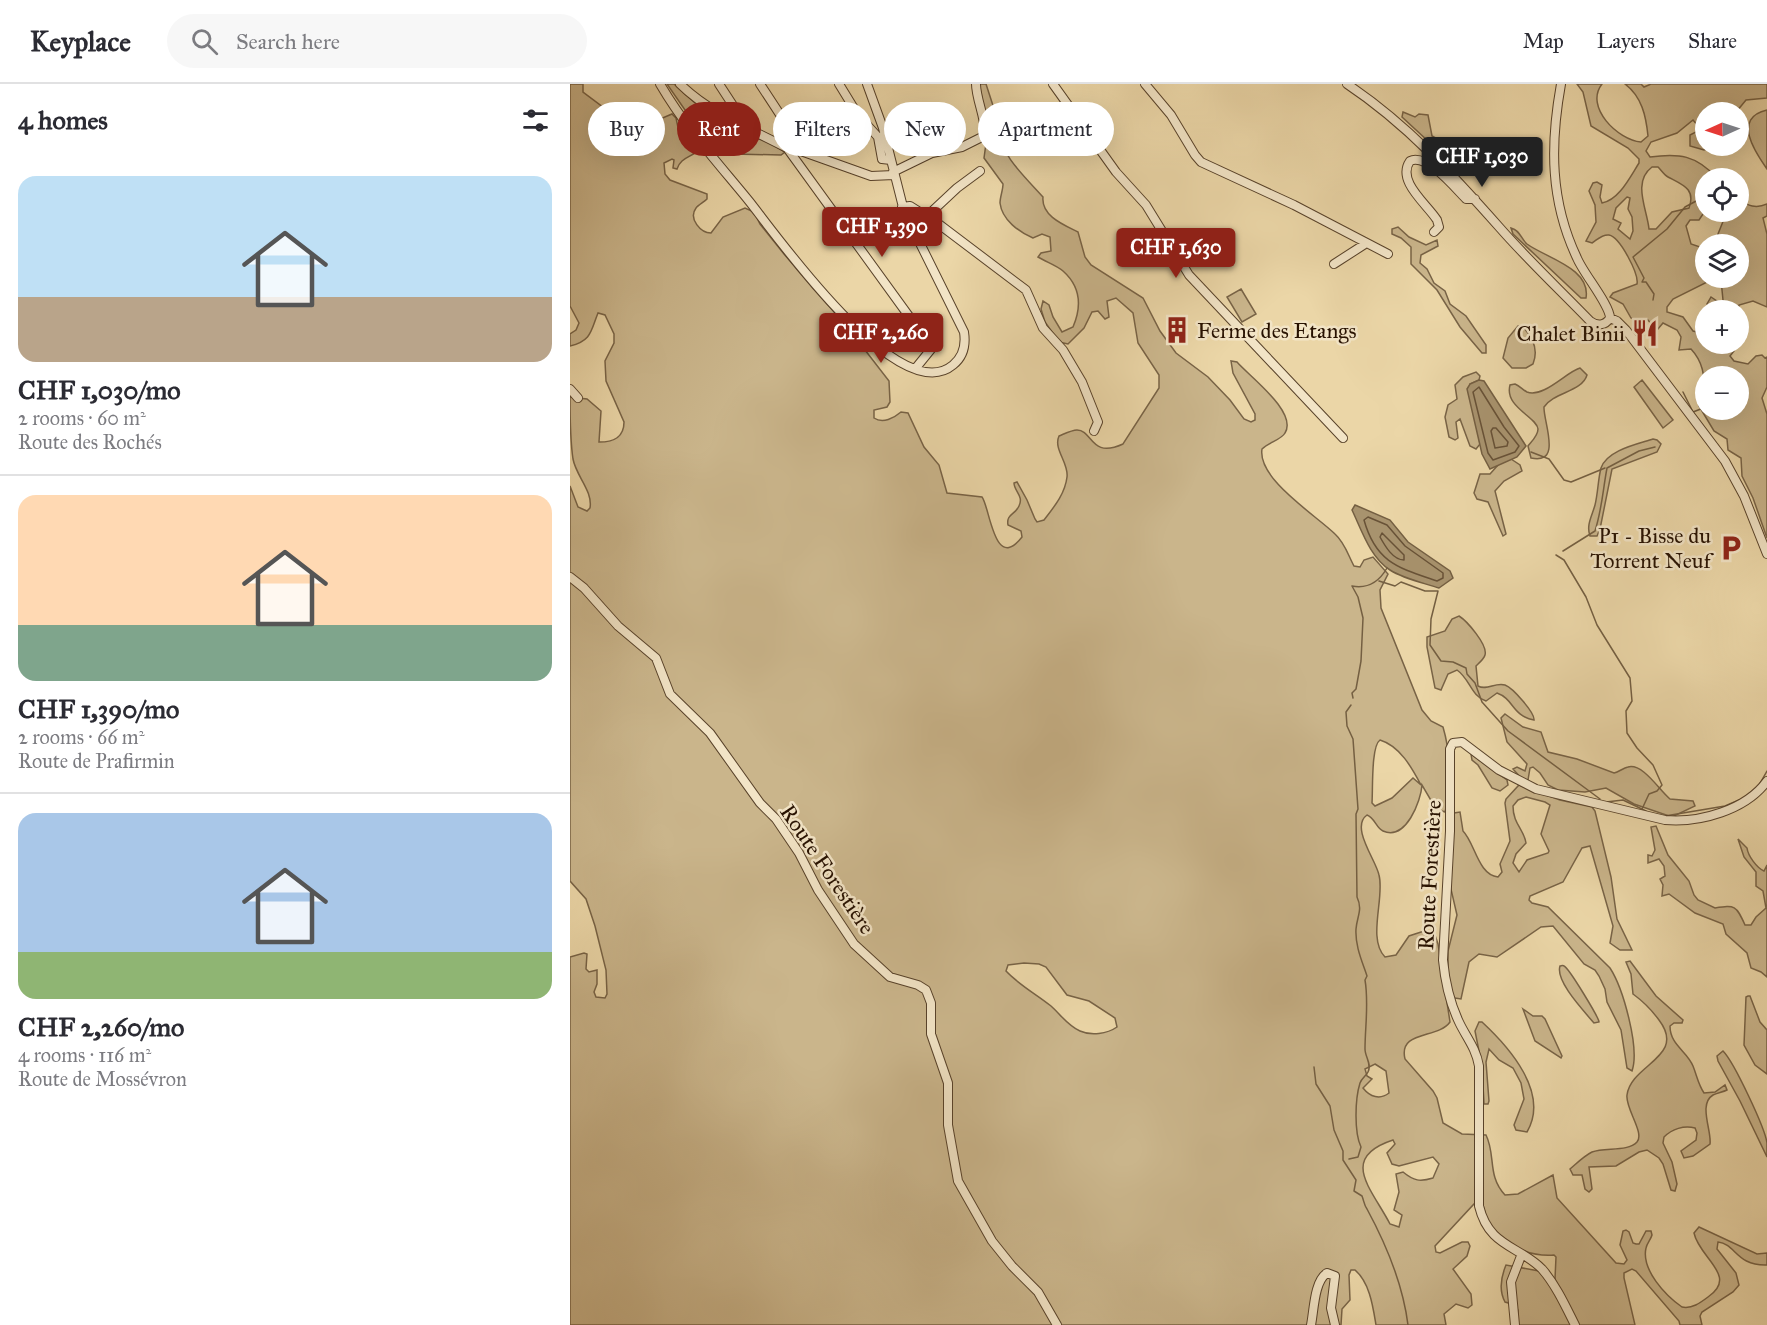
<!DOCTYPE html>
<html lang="en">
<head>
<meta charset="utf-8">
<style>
	body { margin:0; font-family:"IM FELL Great Primer",serif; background:#f7f7f7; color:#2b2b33; height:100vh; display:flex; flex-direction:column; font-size:22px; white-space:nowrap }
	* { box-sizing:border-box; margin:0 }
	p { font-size:20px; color:#7c7c81 }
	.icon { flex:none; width:33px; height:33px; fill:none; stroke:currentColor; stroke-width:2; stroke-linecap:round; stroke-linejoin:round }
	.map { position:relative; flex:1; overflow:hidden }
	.drawer { display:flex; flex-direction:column; background:#fff; width:570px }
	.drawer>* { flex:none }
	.guide { position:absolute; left:18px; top:18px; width:570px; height:54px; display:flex; gap:12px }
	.needle { width:39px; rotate:267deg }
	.fabs { position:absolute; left:1125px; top:18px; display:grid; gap:12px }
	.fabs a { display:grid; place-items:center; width:54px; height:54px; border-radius:50%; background:#fff; box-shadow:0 6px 24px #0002; font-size:30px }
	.price { position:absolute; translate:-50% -51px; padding:0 14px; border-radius:6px; background:#8f2418; color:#fff; font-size:20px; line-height:39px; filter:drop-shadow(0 2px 3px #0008) }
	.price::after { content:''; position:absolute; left:50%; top:36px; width:18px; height:14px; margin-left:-9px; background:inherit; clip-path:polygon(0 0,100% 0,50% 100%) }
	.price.on { background:#222; color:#fff }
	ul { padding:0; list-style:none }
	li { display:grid; align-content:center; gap:12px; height:318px; padding:0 18px }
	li+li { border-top:2px solid #e1e1e2 }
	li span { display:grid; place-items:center; height:186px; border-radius:18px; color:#555 }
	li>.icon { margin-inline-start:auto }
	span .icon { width:108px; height:108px; fill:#fffc; stroke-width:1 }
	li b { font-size:26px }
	h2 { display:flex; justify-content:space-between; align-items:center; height:72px; padding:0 18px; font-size:26px }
	.tag { padding:0 21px; border-radius:27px; background:#fff; box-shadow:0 6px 24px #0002; font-size:21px; line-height:54px }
	.tag.on { background:#8f2418; color:#fff }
	header { display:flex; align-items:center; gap:36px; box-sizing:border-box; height:84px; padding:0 30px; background:#fff; border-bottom:2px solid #e1e1e2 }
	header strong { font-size:28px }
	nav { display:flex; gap:33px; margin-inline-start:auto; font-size:21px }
	.search { width:420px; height:54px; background:#f7f7f7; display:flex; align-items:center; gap:15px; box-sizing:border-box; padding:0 21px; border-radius:33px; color:#7c7c81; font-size:22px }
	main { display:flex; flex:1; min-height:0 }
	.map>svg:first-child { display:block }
	.green { fill:#cab58b; stroke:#786346; stroke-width:1.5; fill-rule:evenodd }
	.water { fill:#a8936e; stroke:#745f42; stroke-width:1.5 }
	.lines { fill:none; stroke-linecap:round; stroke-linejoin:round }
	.shore { stroke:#685237; stroke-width:1.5 }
	.stream { stroke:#745f42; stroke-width:1.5 }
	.minor-casing { stroke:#58422a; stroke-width:10 }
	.minor { stroke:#f2e4c6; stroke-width:8 }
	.labels { text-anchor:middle; stroke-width:5; stroke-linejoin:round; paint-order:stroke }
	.poi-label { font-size:22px; fill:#271100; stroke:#f2e4c6; text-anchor:end }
	.street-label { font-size:22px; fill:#271100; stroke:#f2e4c6 }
</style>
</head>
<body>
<header>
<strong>Keyplace</strong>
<div class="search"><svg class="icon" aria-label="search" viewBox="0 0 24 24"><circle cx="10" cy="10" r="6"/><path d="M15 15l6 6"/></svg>Search here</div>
<nav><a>Map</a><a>Layers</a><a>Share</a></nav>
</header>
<main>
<section class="drawer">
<h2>4 homes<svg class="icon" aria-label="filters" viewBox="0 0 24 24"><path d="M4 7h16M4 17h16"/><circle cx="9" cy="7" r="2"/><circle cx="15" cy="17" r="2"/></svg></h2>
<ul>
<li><span style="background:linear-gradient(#bfe0f5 65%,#b9a48a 0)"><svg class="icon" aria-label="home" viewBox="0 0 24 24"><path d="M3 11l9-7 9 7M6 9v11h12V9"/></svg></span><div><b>CHF 1,030/mo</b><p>2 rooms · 60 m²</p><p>Route des Rochés</p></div></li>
<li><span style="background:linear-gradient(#ffd9b3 70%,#7fa58c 0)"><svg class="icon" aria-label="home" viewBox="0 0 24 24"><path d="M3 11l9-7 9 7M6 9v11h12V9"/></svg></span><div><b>CHF 1,390/mo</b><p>2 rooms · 66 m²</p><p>Route de Prafirmin</p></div></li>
<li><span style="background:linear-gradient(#a9c7e8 75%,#8fb573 0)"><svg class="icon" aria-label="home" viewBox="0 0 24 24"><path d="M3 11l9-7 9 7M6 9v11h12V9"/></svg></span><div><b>CHF 2,260/mo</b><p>4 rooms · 116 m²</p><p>Route de Mossévron</p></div></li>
</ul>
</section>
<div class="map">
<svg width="1197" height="1241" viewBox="0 0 1197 1241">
	<rect width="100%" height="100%" fill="#ebd6a7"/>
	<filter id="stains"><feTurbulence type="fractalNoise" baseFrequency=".00333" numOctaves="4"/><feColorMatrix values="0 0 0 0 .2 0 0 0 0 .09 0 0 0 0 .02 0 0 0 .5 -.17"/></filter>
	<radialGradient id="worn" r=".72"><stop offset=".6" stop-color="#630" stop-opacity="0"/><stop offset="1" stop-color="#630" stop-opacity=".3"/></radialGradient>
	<path class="green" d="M0,0H13V8L49,35L63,24L77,27L88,36L102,30L106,34L109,48L129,60L130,64C123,74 111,72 107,85L103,84L104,76L102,75L94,79L95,90L100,96L137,110V115C134,118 128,121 126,124C118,135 131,149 141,149L153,133L175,124L184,128L190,140L214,170L278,244L319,297L320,318L317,323L304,326V334C313,340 324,334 331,328L338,329L354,363L369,381L377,409L412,413C420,423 424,489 452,453L451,447L438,441C436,430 445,431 449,422C454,412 444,407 444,399L447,398L457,416L465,435L467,438L474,436C484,423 495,410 497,393C499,379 483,365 489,352C494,350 502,346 507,346C523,346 520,375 553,360L589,304V291L568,259L563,229L546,214L537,217L539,233L535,235L528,227L522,228L514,244L498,260L489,258L475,238L471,225L473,217L479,221L483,233L492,248L503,243C512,222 511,203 493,187C486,181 476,178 468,173L471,169L481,167L480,153L472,150L463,154C449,148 432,136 430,119C430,113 433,106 433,100L414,74L418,45L409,0H416L428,37L431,39L438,34L443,35L441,41L429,46C428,69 459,97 473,113C471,132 494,141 508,148L515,173L521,181L573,214L590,247L606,269L638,293L660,316L674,335L681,338L685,336V330L663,289L661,277L667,278C679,292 728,328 715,349C711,356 699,358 692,365C687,395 747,432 765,450C775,459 778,471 784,482L790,483L794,476L803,473L818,490L810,506L811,524L852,626L861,637L873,643C880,667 883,703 875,728L866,725L852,701C851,717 836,757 813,747C806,744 805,734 797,731C780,743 806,776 809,791C815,813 797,855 815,873L826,871L839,852L854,847L865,851L868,860L880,938C868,955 828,946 835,975L863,1007L867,1014L873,1039L892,1050L916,1051C926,1071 917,1092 935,1111L948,1110L983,1091L987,1114L1046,1179L1054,1180L1057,1176L1050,1161L1053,1147L1056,1146L1059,1148L1063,1159L1066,1160H1069L1076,1147H1081L1082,1151C1081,1155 1077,1159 1076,1164C1071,1186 1096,1212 1112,1223C1122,1225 1130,1219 1138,1213C1169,1192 1129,1174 1124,1149L1129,1143L1187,1170L1197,1169V1181C1166,1182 1166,1160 1148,1158L1147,1165L1166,1189L1169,1201L1163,1208L1132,1228L1130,1232L1132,1241H1110L1109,1237L1066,1187L1062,1185L1054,1189V1194L1065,1241H947L948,1226L942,1220L935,1218C929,1207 931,1193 936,1181L969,1187L979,1199L985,1195L986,1173L984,1171C958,1173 934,1161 919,1139C914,1132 916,1123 910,1118L904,1120L865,1162L866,1168L870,1169L892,1158H898L900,1162L897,1172L883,1185L901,1210L902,1221L898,1224L886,1220L874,1230L876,1241H806C803,1223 800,1199 785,1186H781L779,1191L780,1216L772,1225L771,1241H0V873L14,869L17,870L16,885L19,888L27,886V900L24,908L26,913L35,914L37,910L36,886L25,842L16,815L0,797V402L8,423L17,427L20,424C23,407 6,392 3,375C0,355 0,334 0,313L17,315L31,327L29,358C43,358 54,354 54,338L36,297L35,277L44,259V250L35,231L28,229C21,246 22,257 0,262V250L6,246L9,239L0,222ZM810,656C830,662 842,684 851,701L843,694L822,714L805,722L802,719C803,705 801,662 810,656ZM454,879L469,880L476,883L497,911L519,917L545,934L547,943C537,950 521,952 510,947C498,942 490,930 481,922C466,910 449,901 436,887L438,881ZM805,980L816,987L819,1009C810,1016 800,1013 793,1004L802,995L797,992L795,985ZM823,1056L825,1060L817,1069L822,1080L829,1082L863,1073L869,1080L863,1094C850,1098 844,1097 833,1088L826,1090L829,1108L824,1126L832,1131L829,1143L820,1140C802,1105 768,1074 823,1056Z
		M97,0H104L143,35L187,51L215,68L211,71L163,70L140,62Z
		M1007,0H1032C1014,23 1048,56 1071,58L1078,52C1076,32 1072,13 1055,0H1071L1074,3L1081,0H1197V14L1176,16L1167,27L1136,28V62H1143L1141,64L1134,66L1120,62V51L1126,48L1129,43L1123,36L1107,49L1081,58L1076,67L1080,73C1109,69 1126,71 1147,94H1136L1135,127L1129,136H1120L1116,142L1121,160L1133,164L1136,194H1168V160H1144L1154,135L1152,128H1168L1169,115C1178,122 1186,125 1197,120V132L1193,134L1197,150V223L1183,217L1169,221L1168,226H1159L1160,223L1155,221L1150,226L1140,224L1137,220L1141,213L1150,219L1153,216L1151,196L1145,194L1103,215L1097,223V228L1113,233L1123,247L1135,250L1136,260C1145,260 1158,257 1164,267L1160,272L1164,277L1178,280L1186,272L1192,271L1195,274L1197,273V303L1192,314L1197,330V454L1183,414L1172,392L1171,374L1158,366L1157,355L1144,347L1129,322L1135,313L1136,326H1168V292H1136L1135,311C1134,292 1134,279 1121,265L1109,266L1111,253L1107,246L1093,239L1087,246L1077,235L1065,236L1061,234L1053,220L1040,213L1043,209L1067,200C1069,190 1050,153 1039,151C1032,150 1027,156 1022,159L1016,157L1026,138L1025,121L1019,107L1023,99L1027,98L1032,101L1030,113L1032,119C1049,116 1060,93 1069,79V75L1058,64L1021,42L1013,8ZM1082,83H1088C1091,86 1094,91 1098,93C1113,101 1126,105 1119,124L1102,128L1086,145H1079C1077,125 1062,98 1082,83ZM1057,113L1060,114L1058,125L1062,133L1063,147L1060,155L1048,145L1051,139L1043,135L1046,124Z
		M1197,26V85C1185,68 1162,34 1197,26Z
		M833,28L845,33L849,30L858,31L862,52L891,68L900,60L904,61L907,66C903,76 896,85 884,81L832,33Z
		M828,143L839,153L856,161L867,156L868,162L851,171L850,179L857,185L864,199L875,207L880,220L896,232L916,261V269H912L890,243L867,206L841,180V163L831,154L822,150V145Z
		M941,144C950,146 951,155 957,160C976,174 1021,184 1016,214H1011L943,150Z
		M671,205L686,230L672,238L657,213Z
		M948,242H952C963,253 969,265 963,280L956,284H942L933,274L938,254Z
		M1010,284L1017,291C1012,308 984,308 974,323C973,337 993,381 961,374L958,362C961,358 968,352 968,345C967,333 934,323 940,301L945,300C950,302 953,306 957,308C974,314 996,288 1010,284Z
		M906,288L910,292L909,296L900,300L910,360L906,365L900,362L890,335L886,338L888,354L885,356L879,353L875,333L878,321L887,315L885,301L893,293Z
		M1072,296L1103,336L1093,344L1064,303Z
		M1083,355L1087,356L1091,360L1087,368L1042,385L1030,445L1027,452H1020C1016,441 1022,432 1025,421C1028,409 1028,395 1031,384C1037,366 1068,360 1083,355Z
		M941,375L950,381L952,387L934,397L925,407L936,450L933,452L918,418L907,415L904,409L910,390H920L929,380Z
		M889,532C897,537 918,561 915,571C914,575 908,580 906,582L908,602C917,607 925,598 935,601C943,604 965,629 964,636C942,632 944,615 927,609L916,617C901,612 900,595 887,586L878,590L871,606L865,604L857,563V553L875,547L882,535Z
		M935,630L953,643L971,648L978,668L1007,675L1044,689C1049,688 1053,684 1058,683C1073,679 1089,706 1100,715L1123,717L1125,722L1102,733L1064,720L1036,704L1015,708L988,706L978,701L970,689L963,683L960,684L958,696L952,695L943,685L947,683L955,687L957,680L937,658L931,634Z
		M901,670L937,696L938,701L930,707L922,704L908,681L902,676Z
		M949,701L990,716L1022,723L1025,727L1041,793L1047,835L1062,866H1050L1040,859L1043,842L1020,762L1012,764L993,798L960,812L959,816L962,819L978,823L1040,884C1053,904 1070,964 1062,987L1057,984L1051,946L1037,918L1035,905L1029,892L1025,886L1014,880L983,842L971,843L927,873L909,870L899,878L891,915L885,914L878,908V867L887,831L880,801L884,729L890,728L893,747C905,759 908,791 928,793L932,788L930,780L940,757L935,719L936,715ZM956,713L975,718L980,721L971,750L979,767L978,769L957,776L949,788L943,779L946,770L956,759C954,745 943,740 943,722L948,716Z
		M1086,742L1098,771L1119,797L1124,811L1128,816L1145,824C1165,821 1166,821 1175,841H1181L1186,833L1196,824L1193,807L1186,802V788L1174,773L1168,755L1177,764C1178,772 1187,784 1194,787L1197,781V893L1191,888L1181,884L1177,869L1156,850L1153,840L1125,829L1099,810L1092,812L1093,801L1090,795L1095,792L1094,782L1089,775L1078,779V771L1082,772L1085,766L1081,743Z
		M1060,877L1086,912L1113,936L1112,939H1104L1100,942C1100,961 1117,967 1123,982C1127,992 1128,1000 1134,1009L1145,1008L1155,1001L1157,1006C1153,1008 1147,1009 1143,1011C1128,1020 1142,1047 1140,1060L1123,1072L1114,1074L1111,1067L1126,1056L1127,1049L1125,1044C1114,1041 1102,1045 1094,1053L1093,1059L1102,1078L1107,1100L1105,1107L1101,1106L1093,1080L1089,1074L1077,1066L1069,1068L1046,1082L1019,1083L1022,1105L1019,1108L1015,1105L1012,1091H1003L1000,1085C1007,1079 1014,1072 1022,1068C1035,1063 1058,1068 1067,1058C1075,1049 1055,1024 1057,1011C1061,980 1117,973 1089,936C1081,925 1074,918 1063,910L1061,890L1056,878Z
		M990,882C991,882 993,881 994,882C999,884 1029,934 1029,938L1024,939C1014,927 985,897 990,882Z
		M1178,912H1180L1190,938L1197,946V990L1185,981L1174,961L1176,913Z
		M953,925L963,932H972L975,935L992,972L991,974L965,957Z
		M909,938H912C939,963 980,1009 957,1048L946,1046L944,1041L954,1015L951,999L943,984L929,976L919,965L916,978L919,1017L918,1020H914L912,982L905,947Z
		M1153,967C1164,978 1195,1044 1197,1059C1197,1063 1197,1068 1197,1073L1170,1017L1148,977L1147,972Z"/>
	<path class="water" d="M909,296L914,297L956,362L947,373L920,385L912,370L897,305L900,300Z
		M785,421L820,436L838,458L880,487L883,494L869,504C854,499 834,495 820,486C800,473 792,447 782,426Z"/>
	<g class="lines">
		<path class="shore" d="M909,303L934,343L949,362L945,368L923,376L918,369L903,308Z
			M923,344H926L938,358L937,362L925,364L921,347Z
			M798,433L817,441L835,462L873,489V494L867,497C829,484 806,479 794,436Z
			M812,449L834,471V476C823,476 815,462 810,453Z"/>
		<path class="stream" d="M1083,216L1084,210L1076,198H1072L1074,194L1063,173L1097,145L1115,123L1128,116
			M1113,308L1123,328L1136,323
			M961,368L979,375L994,396L1001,398L1035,384
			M993,467L1025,447C1032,425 1033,405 1037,384L1069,367L1085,363
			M986,471L994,476L1016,513L1027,541L1060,594L1062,617L1056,627L1057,649L1067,664L1083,681L1092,701L1087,707L1079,710L1072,725
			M809,497L825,502L831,498L855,507H868L861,535L860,561L871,577L883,578L896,584L897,590L905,599L912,618L938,647L1030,715
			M783,614L782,609L786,605L791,577L793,534L788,513L782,502C798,505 809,498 817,484
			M1178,711L1189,701L1197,687
			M1036,718L1053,716L1076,727
			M1095,732L1155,722L1169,716
			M744,983L746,1000L760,1022L764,1046L773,1067V1076L786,1096L784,1107L792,1112C794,1117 794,1121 797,1125C816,1160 833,1201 838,1241
			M779,1075L788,1073L791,1063C784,1048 785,1015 790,999C792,994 796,992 798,988C802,980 795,973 795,965C795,943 799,919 795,896L797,892C792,877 785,862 786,845C787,832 793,826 787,813L786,730L788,725L783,655L777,642L776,628L781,621"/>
		<defs>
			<path id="minor" d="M90,0C115,43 148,79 179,117C207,152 329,326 383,281C393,273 396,261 394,248L334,127L313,44L297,0
				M110,0C139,29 181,45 217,64L228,66L301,92L324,91
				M149,0L177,43
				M190,0L228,58L229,66
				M269,0L288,31L308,53L312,75L321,76
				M483,0L546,88L576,121L619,191L773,354
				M575,0L601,31L625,71L631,78L724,121L818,170
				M777,0C837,40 883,91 930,144C958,176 990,206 1020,237C1027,242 1035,242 1040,234
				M991,0C980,61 980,117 1007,174C1013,189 1040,221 1040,234
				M217,64L362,264L345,285
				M323,88L362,69L392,63L414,52C418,40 406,16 406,0
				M332,123L340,122L370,141L456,206L473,244L493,266L512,298L528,338L524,347
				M356,133L387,104L410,87
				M864,148L869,143L867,136C857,120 826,97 840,77C857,69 885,104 896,115H905
				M764,180L795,160
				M1040,234L1047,237L1056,246L1155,377L1174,412L1197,470
				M0,305L8,314
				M0,493L14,504L48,542L86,574L100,610L140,649L190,719L206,735L229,769L248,806L284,860L320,893L348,901L356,906L361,919V950L378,999V1041L388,1097L422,1157L442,1182L468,1208L487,1241
				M741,1241C744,1227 744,1197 757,1189L765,1192L761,1224L765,1241
				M945,1241L941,1198L951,1172
				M1005,1241C996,1223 986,1201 972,1185C948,1161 919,1163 909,1122V982C906,964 896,953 889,938C880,919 875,897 873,876L880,747V665L883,659L892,658L929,686L966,705L1095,736C1130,739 1176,726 1197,697"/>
		</defs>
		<use href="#minor" class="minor-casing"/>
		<use href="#minor" class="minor"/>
	</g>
	<defs>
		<symbol id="building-bare" viewBox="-9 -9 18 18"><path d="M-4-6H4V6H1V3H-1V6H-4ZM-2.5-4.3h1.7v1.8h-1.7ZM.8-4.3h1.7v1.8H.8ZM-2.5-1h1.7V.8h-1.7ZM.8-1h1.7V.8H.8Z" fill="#8f2418" stroke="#f2e4c6" stroke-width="2.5" paint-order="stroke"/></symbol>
		<symbol id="restaurant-bare" viewBox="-9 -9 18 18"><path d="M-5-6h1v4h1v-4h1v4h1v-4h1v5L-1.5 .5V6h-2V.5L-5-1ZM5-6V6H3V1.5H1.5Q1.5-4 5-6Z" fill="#8f2418" stroke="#f2e4c6" stroke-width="2.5" paint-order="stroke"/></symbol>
		<symbol id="parking-bare" viewBox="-9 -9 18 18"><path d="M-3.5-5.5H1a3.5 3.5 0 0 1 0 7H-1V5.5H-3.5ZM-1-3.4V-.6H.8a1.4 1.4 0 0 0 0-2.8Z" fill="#8f2418" stroke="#f2e4c6" stroke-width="2.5" paint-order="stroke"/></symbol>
	</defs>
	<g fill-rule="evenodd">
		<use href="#building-bare" x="588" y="227" width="38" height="38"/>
		<use href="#restaurant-bare" x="1056" y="230" width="38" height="38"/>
		<use href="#parking-bare" x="1142" y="445" width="38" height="38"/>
	</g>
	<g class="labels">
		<g class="poi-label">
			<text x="627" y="254" text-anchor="start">Ferme des Etangs</text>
			<text x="1055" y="257">Chalet Binii</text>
			<text x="1141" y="459">P1 - Bisse du<tspan x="1141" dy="25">Torrent Neuf</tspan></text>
		</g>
		<g class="street-label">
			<text transform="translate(258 785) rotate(56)" y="8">Route Forestière</text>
			<text transform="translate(859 791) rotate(-87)" y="8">Route Forestière</text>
		</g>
	</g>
	<rect width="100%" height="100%" filter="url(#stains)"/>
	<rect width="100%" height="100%" fill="url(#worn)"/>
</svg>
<div class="fabs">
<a><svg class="needle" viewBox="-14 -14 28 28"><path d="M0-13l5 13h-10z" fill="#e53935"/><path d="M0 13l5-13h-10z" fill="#7c7c81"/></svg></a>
<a><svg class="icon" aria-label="locate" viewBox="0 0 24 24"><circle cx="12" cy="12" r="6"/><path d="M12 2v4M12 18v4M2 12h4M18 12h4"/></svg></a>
<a><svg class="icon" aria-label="layers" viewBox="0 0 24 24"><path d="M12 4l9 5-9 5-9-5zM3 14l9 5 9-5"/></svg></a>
<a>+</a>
<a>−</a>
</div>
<b class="price on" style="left:912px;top:104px">CHF 1,030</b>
<b class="price" style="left:312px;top:174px">CHF 1,390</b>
<b class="price" style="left:606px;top:195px">CHF 1,630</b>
<b class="price" style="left:311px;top:280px">CHF 2,260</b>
<div class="guide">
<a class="tag">Buy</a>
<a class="tag on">Rent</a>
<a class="tag">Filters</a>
<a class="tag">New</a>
<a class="tag">Apartment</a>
</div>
</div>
</main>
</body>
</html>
